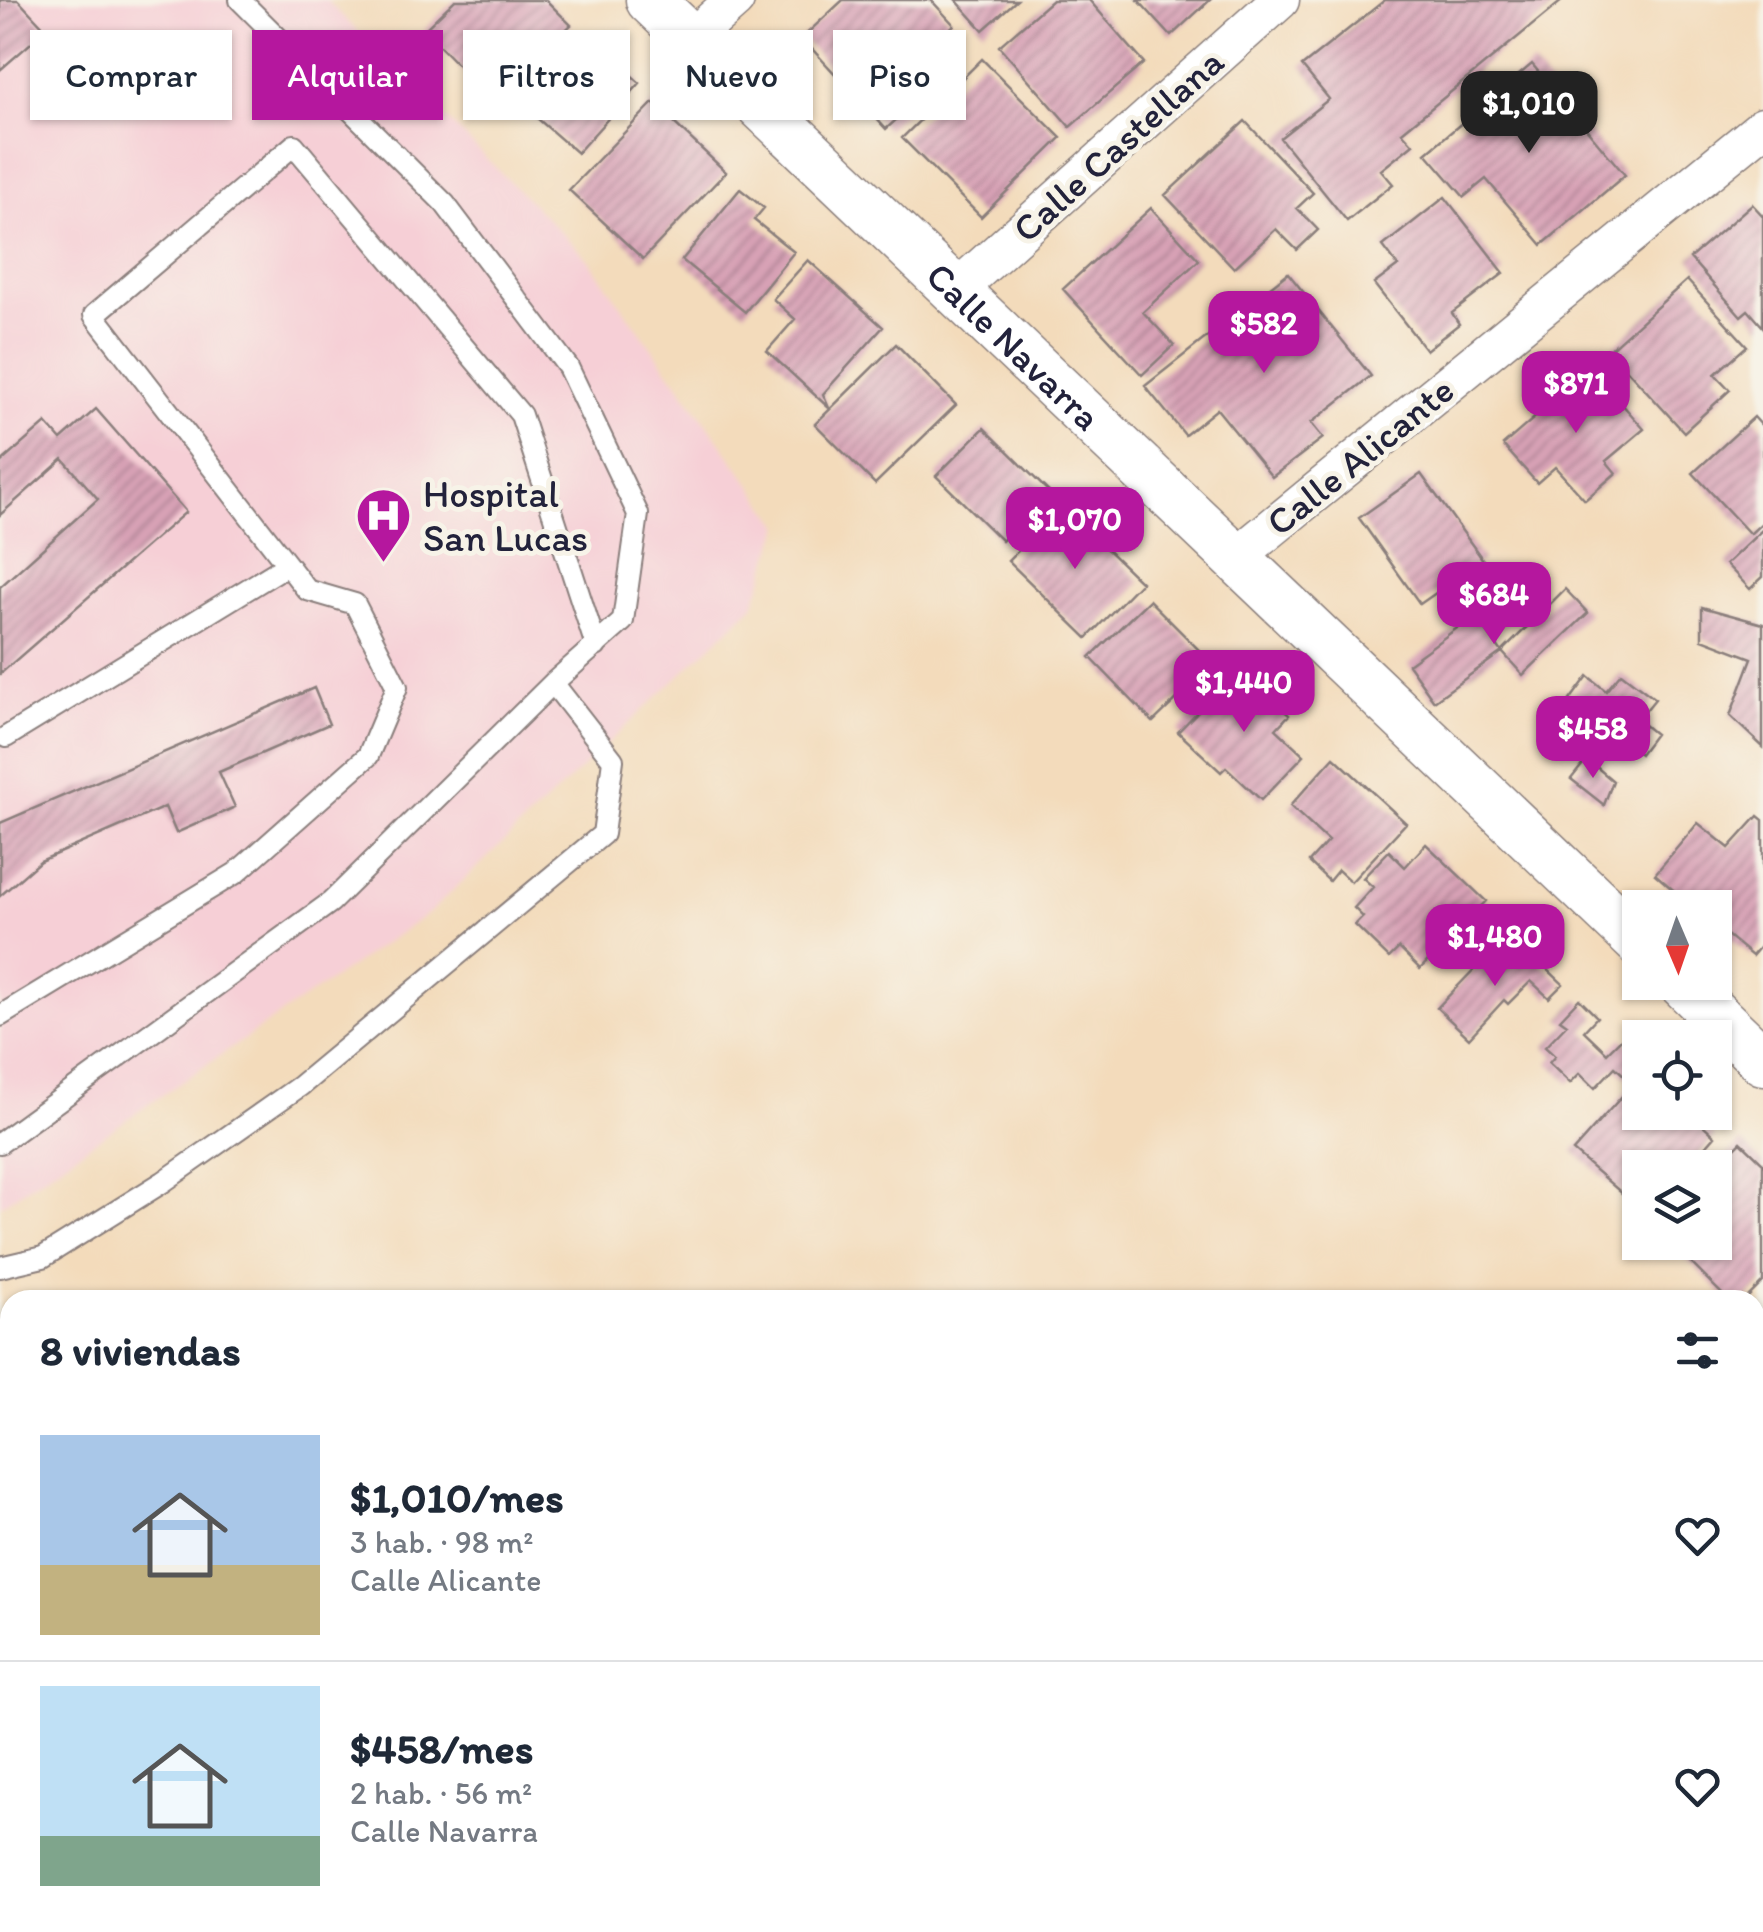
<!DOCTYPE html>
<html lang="es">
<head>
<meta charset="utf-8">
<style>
	body { margin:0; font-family:Itim,sans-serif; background:#f2f2f3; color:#1f2937; height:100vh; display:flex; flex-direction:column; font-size:38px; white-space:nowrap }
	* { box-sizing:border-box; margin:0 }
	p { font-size:32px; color:#747a83 }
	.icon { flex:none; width:55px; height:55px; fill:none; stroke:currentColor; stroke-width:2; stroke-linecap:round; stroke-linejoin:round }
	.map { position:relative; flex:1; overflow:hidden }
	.details { position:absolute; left:0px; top:1290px; width:1765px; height:642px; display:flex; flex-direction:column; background:#fff; border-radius:30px 30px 0 0; box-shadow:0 2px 8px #0004 }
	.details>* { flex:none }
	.hud { position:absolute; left:30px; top:30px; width:1000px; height:90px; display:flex; gap:20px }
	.needle { width:65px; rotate:178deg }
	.tools { position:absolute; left:1622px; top:890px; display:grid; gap:20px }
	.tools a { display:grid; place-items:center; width:110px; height:110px; border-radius:0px; background:#fff; box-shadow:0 2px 8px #0004; font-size:50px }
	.price { position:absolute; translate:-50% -85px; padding:0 22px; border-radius:20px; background:#b5179e; color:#fff; font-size:32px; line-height:65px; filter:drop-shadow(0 2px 5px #0008) }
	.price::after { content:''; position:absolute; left:50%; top:60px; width:30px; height:22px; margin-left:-15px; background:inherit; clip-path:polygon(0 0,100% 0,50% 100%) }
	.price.selected { background:#222; color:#fff }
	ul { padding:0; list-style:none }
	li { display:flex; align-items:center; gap:30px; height:250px; padding:0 40px }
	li+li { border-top:2px solid #e0e1e3 }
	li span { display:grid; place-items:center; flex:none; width:280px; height:200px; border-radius:0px; color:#555 }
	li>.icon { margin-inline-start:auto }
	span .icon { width:120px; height:120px; fill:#fffc; stroke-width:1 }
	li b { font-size:42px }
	h2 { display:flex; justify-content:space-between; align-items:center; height:120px; padding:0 40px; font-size:42px }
	.pill { padding:0 35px; border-radius:0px; background:#fff; box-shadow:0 2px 8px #0004; font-size:35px; line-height:90px }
	.pill.selected { background:#b5179e; color:#fff }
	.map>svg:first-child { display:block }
	.built { fill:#f6cfd6 }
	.building { fill:url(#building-hatch) }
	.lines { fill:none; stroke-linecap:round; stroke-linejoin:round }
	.service-casing { stroke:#8a7e7b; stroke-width:24 }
	.minor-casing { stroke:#8a7e7b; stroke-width:41 }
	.tertiary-casing { stroke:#8a7e7b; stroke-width:51 }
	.service { stroke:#fff; stroke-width:20 }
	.minor { stroke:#fff; stroke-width:38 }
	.tertiary { stroke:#fff; stroke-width:48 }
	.labels { text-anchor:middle; stroke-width:10; stroke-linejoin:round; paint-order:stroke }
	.street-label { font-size:38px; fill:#22223b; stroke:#f7f3e8 }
	.poi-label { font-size:38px; fill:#22223b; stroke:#f7f3e8; text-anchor:start }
</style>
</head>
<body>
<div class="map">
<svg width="1763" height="1932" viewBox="0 0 1763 1932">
	<defs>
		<pattern id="building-hatch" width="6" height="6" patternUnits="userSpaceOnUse" patternTransform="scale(2.5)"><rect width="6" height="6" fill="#d8a2b6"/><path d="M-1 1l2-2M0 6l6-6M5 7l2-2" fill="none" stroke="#af8495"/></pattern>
	</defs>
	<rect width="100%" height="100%" fill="#f7f3e8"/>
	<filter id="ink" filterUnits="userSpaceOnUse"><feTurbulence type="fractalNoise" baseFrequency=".01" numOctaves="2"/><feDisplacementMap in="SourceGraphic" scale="20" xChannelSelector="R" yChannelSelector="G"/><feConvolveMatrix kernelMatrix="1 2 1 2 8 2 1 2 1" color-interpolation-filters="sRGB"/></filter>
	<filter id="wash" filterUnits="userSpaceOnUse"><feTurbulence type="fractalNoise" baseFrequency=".0048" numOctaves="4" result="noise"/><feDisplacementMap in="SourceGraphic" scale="40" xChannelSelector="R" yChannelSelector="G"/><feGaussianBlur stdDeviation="2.25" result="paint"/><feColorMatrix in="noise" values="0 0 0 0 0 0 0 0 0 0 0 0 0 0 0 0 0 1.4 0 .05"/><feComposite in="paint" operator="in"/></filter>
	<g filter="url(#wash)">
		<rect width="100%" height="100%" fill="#f3dbbb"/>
		<path class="built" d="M0,0H326L587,258L781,526L754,605L429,913L0,1206Z"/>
		<g id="blocks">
			<path class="building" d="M0,0H18L46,30L0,70Z
				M455,0H546L571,25L492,100L424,30Z
				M843,0H931L954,25L903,72L924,95L886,129L802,38Z
				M956,0H1017L983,30Z
				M1052,0H1089L1144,63L1070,127L999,46Z
				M1138,0H1210L1171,36Z
				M1385,0H1563L1402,132L1413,144L1381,170L1393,184L1347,221L1280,138L1329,99L1302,66Z
				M588,36L640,83L577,153L523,106Z
				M982,59L1061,138L981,217L902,138Z
				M1532,64L1625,175L1542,245L1486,179L1464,197L1426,153Z
				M653,103L726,172L643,259L569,190Z
				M1245,121L1313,193L1297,208L1318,230L1297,250L1276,229L1234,268L1165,195Z
				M740,189L764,208L754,220L794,252L745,312L682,260Z
				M1445,197L1504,273L1452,313L1459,324L1426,350L1374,284L1398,266L1383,246Z
				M1752,204L1763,216V327L1748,310L1741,316L1690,258Z
				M1151,208L1199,260L1143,312L1174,345L1142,375L1063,289Z
				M808,260L883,327L823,394L829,408L767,351L795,319L773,299Z
				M1288,273L1371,376L1311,423L1323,438L1272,477L1217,409L1185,435L1145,386Z
				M1687,280L1747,346L1715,374L1730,390L1684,432L1609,350Z
				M896,344L956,405L875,484L815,424Z
				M1591,369L1644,429L1606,461L1616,473L1585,500L1555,467L1537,483L1503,445Z
				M96,409L186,512L0,674V587L98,499L63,459L0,515V463L46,423L61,440Z
				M1754,417L1763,427V522L1750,534L1693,473Z
				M984,428L1050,493L1002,541L936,476Z
				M1421,474L1483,560L1420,604L1359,518Z
				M1062,506L1141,582L1087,638L1008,561Z
				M1763,529V577L1750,589L1726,564Z
				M1565,589L1588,613L1523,675L1502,652L1434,701L1408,664L1475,615L1502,652Z
				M1149,600L1213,664L1153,722L1090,657Z
				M1702,607L1763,624V747L1730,716L1752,658L1702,639Z
				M1239,669L1289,715L1276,729L1304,755L1261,800L1226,767L1221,772L1178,732Z
				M1621,673L1655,699L1638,720L1655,734L1640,754L1570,700L1588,676L1606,691Z
				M314,688L329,724L219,772L235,807L176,833L165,807L40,861L0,896V823Z
				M1334,757L1406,823L1351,882L1338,870L1329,881L1309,862L1328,841L1290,806Z
				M1587,759L1613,781L1604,805L1571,779Z
				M1758,816L1763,820V943L1752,956L1715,925V908H1694L1655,874L1698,823L1729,848Z
				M1426,844L1486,901L1420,969L1399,948L1389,958L1355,925L1363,917L1354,908L1373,887L1363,878L1389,851L1405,867Z
				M1521,944L1563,984L1549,998L1531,981L1508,1004L1504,1000L1469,1038L1437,1008L1485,958L1497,969Z
				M1579,999L1597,1017L1584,1031L1607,1053L1622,1038L1640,1056V1064L1627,1078L1615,1067L1595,1088L1580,1073L1570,1083L1549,1063L1555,1056L1545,1047L1567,1024L1560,1019Z
				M1640,1076V1112H1695L1692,1115L1715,1136L1687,1168H1640V1209L1573,1151Z
				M1741,1142L1763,1163V1282L1745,1300H1728L1670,1242H1715V1167Z
				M10,1876V1922H132L141,1932H0V1885Z"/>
		</g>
	</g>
	<g filter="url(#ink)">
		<use href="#blocks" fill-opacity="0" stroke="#8a7e7b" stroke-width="2.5"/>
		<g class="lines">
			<defs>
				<path id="service" d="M6,737L287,565
					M0,1016L236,873L368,756L397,687L355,604L307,590L94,315L294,145L521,415L596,646
					M0,1143L331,902L553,683L623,621L638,514L568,367L445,204L240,0
					M0,1267L43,1257L163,1182L300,1086L603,834L613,760L553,683
					M0,1645L10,1656
					M250,1922L267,1932
					M288,1932L310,1922"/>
				<path id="minor" d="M691,39L735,0
					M956,290L1280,0
					M1235,558L1763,127"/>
				<g id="tertiary">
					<path id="s1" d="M650,0L1640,943"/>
					<path d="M1681,982L1763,1061"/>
				</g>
			</defs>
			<use href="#service" class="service-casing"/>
			<use href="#minor" class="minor-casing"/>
			<use href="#tertiary" class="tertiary-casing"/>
			<use href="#service" class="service"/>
			<use href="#minor" class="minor"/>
			<use href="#tertiary" class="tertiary"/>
		</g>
	</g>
	<defs>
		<symbol id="hospital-pin" viewBox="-11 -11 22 30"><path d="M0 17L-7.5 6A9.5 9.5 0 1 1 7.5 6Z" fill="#b5179e" stroke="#f7f3e8"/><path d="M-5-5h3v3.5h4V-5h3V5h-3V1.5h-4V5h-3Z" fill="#fff"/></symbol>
	</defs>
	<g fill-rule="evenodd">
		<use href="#hospital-pin" x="352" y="484" width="63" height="86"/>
	</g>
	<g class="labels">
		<g class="street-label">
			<text transform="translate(1118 145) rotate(-42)" y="13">Calle Castellana</text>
			<text dy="13" stroke="none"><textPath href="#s1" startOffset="502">Calle Navarra</textPath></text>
			<text transform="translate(1360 456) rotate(-39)" y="13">Calle Alicante</text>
		</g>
		<g class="poi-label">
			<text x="423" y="507">Hospital<tspan x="423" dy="44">San Lucas</tspan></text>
		</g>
	</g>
</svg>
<div class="tools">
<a><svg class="needle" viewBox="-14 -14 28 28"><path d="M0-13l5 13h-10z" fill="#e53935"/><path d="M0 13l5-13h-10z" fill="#747a83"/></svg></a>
<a><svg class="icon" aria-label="locate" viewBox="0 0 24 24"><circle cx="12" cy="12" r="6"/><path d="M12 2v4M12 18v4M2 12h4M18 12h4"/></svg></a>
<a><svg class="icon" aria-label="layers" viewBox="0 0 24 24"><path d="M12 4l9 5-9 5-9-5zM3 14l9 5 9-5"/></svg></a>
</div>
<b class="price selected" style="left:1529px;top:156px">$1,010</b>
<b class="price" style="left:1264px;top:376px">$582</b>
<b class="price" style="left:1576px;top:436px">$871</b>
<b class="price" style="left:1075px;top:572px">$1,070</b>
<b class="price" style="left:1494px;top:647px">$684</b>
<b class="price" style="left:1244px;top:735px">$1,440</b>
<b class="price" style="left:1593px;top:781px">$458</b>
<b class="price" style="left:1495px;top:989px">$1,480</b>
<div class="hud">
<a class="pill">Comprar</a>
<a class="pill selected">Alquilar</a>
<a class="pill">Filtros</a>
<a class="pill">Nuevo</a>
<a class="pill">Piso</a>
</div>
<section class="details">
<h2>8 viviendas<svg class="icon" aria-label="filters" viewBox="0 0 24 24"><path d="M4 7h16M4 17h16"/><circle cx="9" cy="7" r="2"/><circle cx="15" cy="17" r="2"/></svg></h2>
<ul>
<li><span style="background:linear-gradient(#a9c7e8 65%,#c2b280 0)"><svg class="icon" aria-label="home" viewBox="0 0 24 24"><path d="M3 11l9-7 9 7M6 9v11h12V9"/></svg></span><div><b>$1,010/mes</b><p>3 hab. · 98 m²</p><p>Calle Alicante</p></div><svg class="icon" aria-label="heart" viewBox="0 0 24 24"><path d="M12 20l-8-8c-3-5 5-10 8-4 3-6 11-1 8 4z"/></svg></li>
<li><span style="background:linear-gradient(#bfe0f5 75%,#7fa58c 0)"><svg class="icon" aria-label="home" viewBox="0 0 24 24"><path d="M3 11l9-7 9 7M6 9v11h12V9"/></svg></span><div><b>$458/mes</b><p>2 hab. · 56 m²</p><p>Calle Navarra</p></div><svg class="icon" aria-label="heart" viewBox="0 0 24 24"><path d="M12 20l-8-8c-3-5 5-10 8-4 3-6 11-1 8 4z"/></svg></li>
</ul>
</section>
</div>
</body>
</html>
